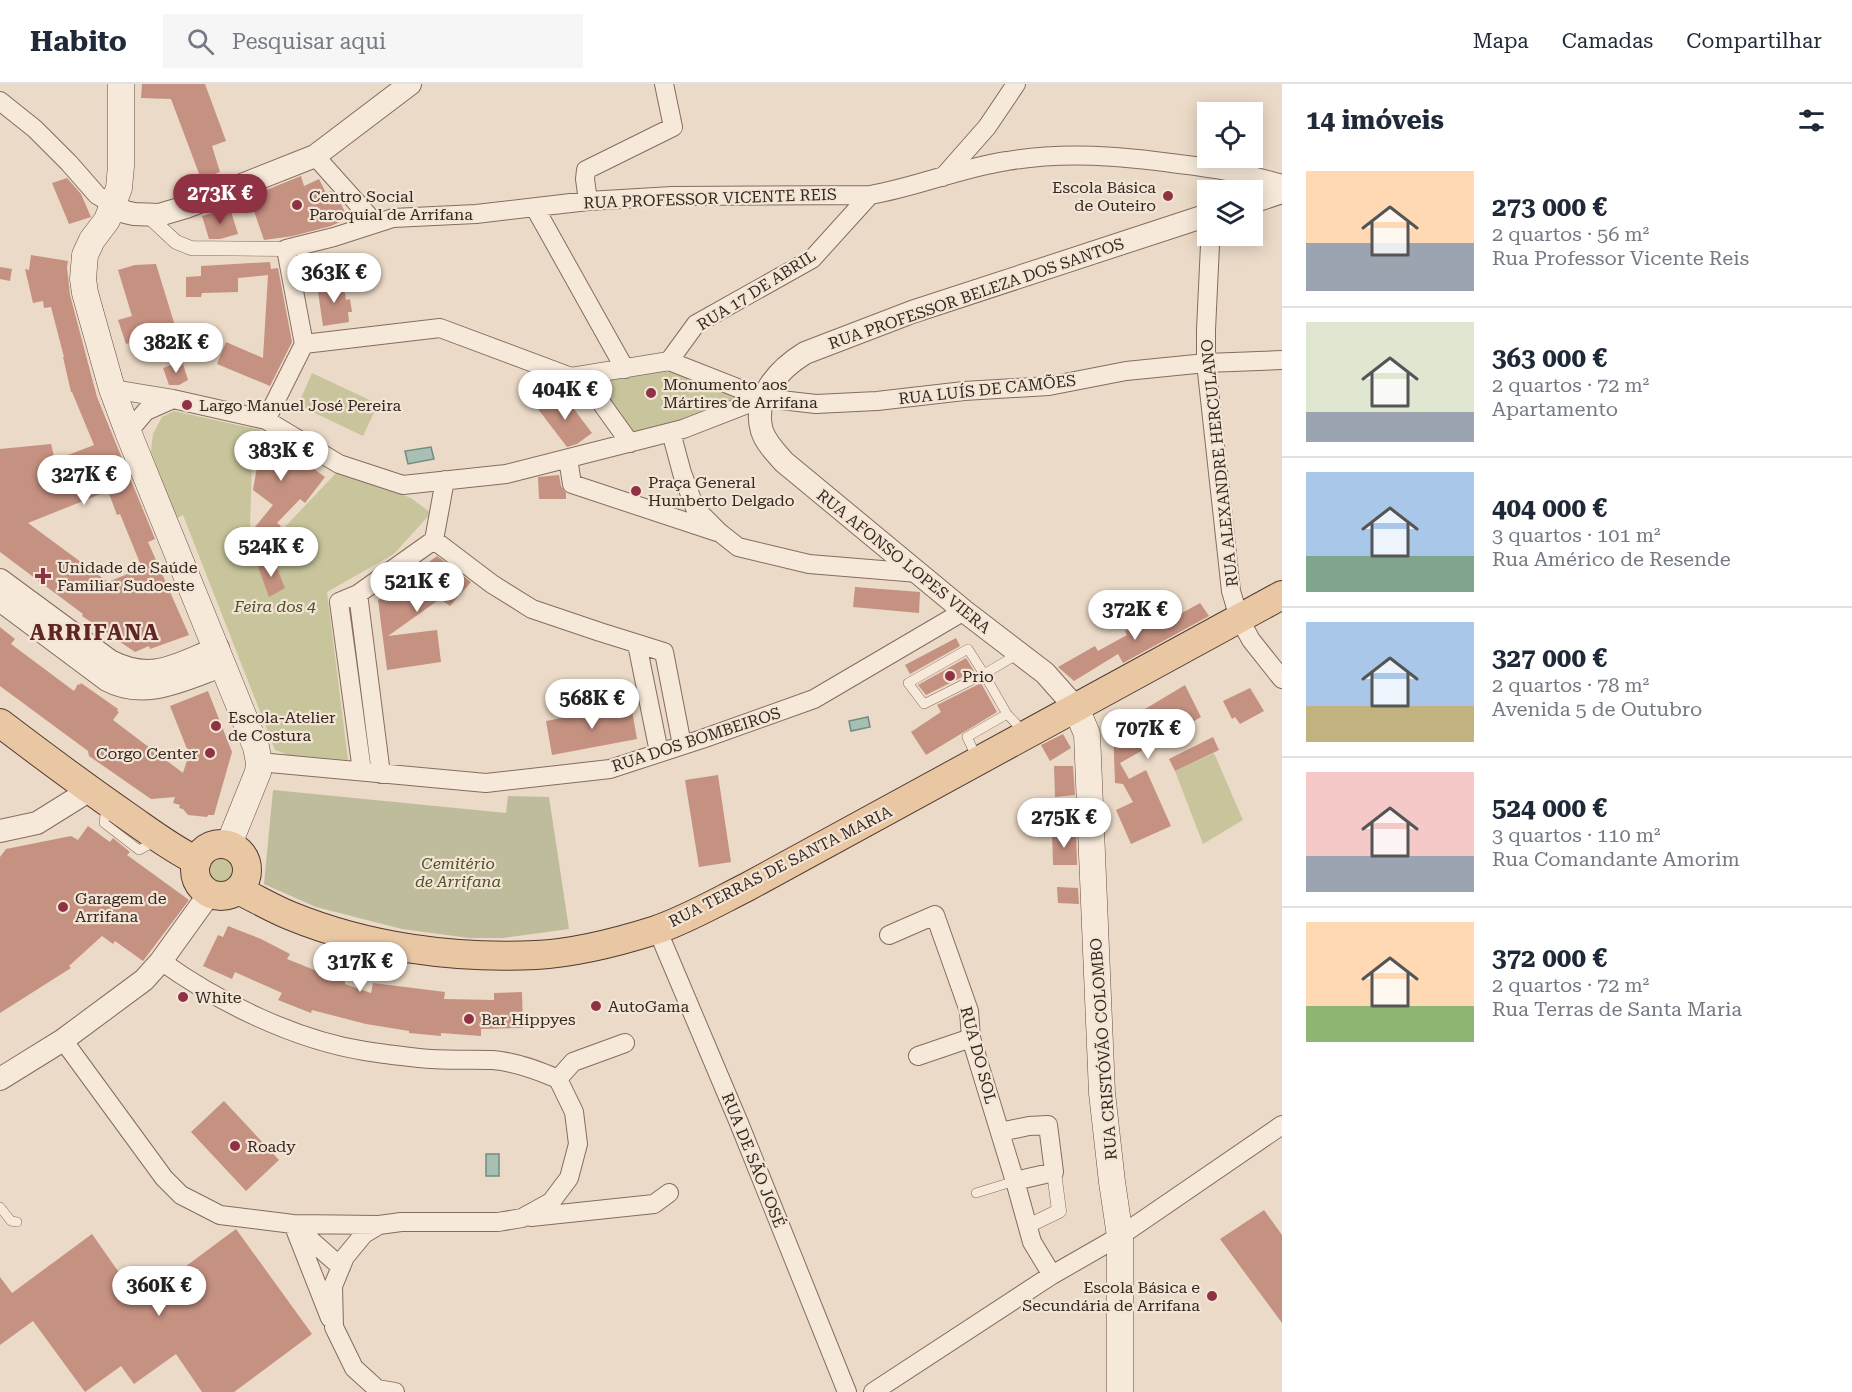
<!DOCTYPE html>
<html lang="pt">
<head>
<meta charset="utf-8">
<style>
	body { margin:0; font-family:"Roboto Serif",serif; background:#f6f6f7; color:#1f2937; height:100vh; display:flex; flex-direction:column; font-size:22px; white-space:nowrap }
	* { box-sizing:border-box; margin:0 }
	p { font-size:20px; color:#747a83 }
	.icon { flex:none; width:33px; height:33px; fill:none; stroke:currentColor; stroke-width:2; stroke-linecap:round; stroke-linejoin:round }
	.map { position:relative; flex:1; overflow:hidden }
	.details { display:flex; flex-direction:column; background:#fff; width:570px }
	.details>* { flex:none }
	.controls { position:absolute; left:1197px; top:18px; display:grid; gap:12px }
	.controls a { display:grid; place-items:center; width:66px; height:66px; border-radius:0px; background:#fff; box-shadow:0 3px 15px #0003; font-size:30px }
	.price { position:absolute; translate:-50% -51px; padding:0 14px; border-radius:21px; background:#fff; color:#222; font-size:20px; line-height:39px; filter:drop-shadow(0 2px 3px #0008) }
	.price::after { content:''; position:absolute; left:50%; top:36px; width:18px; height:14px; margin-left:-9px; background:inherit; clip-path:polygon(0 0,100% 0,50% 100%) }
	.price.on { background:#8f3344; color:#fff }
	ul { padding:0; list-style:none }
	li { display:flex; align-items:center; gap:18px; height:150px; padding:0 24px }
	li+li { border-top:2px solid #e0e1e3 }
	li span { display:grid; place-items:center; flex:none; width:168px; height:120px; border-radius:0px; color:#555 }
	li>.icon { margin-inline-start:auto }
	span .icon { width:72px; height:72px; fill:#fffc; stroke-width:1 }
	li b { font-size:26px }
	h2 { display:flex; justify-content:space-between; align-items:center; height:72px; padding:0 24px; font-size:26px }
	header { display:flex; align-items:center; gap:36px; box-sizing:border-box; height:84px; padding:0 30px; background:#fff; border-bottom:2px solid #e0e1e3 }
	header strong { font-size:28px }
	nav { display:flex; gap:33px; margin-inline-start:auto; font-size:21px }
	.search { width:420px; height:54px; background:#f6f6f7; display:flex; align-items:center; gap:15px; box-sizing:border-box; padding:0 21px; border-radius:0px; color:#747a83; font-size:22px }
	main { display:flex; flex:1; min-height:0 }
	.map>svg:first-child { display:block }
	.green { fill:#c8c59c }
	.cemetery { fill:#bebc9a }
	.water { fill:#a8bfb4; stroke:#6f8d80; stroke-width:1.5 }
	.building { fill:#c59181; fill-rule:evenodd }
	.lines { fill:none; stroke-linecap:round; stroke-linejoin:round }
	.service-casing { stroke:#856c5e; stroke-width:10 }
	.pedestrian-casing { stroke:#856c5e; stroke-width:15 }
	.minor-casing { stroke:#856c5e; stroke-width:20 }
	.tertiary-casing { stroke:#856c5e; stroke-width:24 }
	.secondary-casing { stroke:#674d41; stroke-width:27 }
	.primary-casing { stroke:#533b32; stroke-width:30 }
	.service { stroke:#f6e9da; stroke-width:9 }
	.pedestrian { stroke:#f6e9da; stroke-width:14 }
	.minor { stroke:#f6e9da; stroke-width:18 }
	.tertiary { stroke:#f6e9da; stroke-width:22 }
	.secondary { stroke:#f6e9da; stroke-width:26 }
	.primary { stroke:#eac7a3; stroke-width:28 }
	.poi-dot { fill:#8f3344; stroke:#f3e5d6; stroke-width:2 }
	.labels { text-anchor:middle; stroke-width:4.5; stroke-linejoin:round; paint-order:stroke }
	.poi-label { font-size:16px; fill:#362720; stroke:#f3e5d6; text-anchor:start }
	.street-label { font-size:16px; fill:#362720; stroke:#f3e5d6 }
	.park-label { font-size:16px; font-style:italic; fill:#4e5129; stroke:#f3e5d6 }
	.district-label { font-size:22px; font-weight:bold; letter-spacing:1.5px; fill:#5f2624; stroke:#f3e5d6 }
</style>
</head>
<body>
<header>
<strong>Habito</strong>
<div class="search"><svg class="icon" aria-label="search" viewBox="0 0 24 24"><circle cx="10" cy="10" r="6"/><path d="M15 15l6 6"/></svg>Pesquisar aqui</div>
<nav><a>Mapa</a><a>Camadas</a><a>Compartilhar</a></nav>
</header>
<main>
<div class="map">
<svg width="1282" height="1308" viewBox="0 0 1282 1308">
	<rect width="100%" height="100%" fill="#ebdac7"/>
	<path class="green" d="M670,282L750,313L630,354L589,295Z
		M312,289L378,320L363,352L298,321Z
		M174,327L261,346L242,368L252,375L250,444L262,467L339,386L411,414L431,429L394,470L327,508L348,676L288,671L275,666L183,431L173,436L151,368L153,350L162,333Z
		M1214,669L1243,736L1203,760L1175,687Z
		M202 787a17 17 0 1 1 34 0a17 17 0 1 1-34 0Z"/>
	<path class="cemetery" d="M273,706L506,729L508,712L549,713L569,845L503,854H469L402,845L316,823L264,800Z"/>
	<path class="water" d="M431,363L434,375L408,380L405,367Z
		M868,633L870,643L851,647L849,637Z
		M486,1070H499V1092H486Z"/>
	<path class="building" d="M142,0H205L226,57L212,62L220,88L201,95L171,15L141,14Z
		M301,92L304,102L319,95L326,109L331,107L339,116L347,132L342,137L331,142L293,152L264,156L249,113Z
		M67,94L81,110L91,133L69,140L52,99Z
		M230,124L238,150L220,155H209L202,132Z
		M31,171L68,177L67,183L70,211L97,313L155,455L148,458L189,551L150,565L149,562L135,568L82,532L83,530L0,468V365L51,360L55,376L94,361L72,308H71L63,273H64L51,223L44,224L43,217L33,219L25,185L29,186ZM108,407L117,431L120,430L142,484L108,498L28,439Z
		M270,178L271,185L278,184L292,258L270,302L217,280L226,258L263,274L268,191L238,194V208L202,209L201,213H186V193L201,192V182Z
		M156,180L179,255L166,259L169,270L150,276L147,266L133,270L129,259L126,260L118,236L132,232L118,186L135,181Z
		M0,183L12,185L10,197L0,195Z
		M343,197L346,216L350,215L352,228H348L349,238L323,242L317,201Z
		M182,277L188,296L179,301H169L163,284Z
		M561,308L592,349L577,360L567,363L538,325Z
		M265,349L325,393L305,419L300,415L277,439L281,442L263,460L255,443L273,421L253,406L259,372L250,365Z
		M559,391L561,402L566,409V415H539L538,393Z
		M437,472L471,498L450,522L440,515L388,552L437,546L441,578L387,586L378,516Z
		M273,474L285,504L269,513L258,483Z
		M855,503L920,508L919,529L853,523Z
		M1200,519L1209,532L1123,579L1118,570L1074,597L1058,583L1095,562L1098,567L1127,551L1125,547L1167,525L1173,534Z
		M0,543L15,555L11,560L74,607L78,600L80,601L81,599L118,625L117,627L119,628L113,636L183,689L189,670L170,622L208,607L232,668L214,731H208L207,733L188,731L183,725L179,724L180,721L173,719L175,713L151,715L89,672L88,667L0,602Z
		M956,554L960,562L910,590L905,581Z
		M966,574L974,587L926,611L918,601Z
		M981,599L997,628L926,671L911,648L941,628L937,621Z
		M1185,601L1201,633L1159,657L1152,643V661L1120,679L1129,695L1146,686L1171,742L1131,760L1116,726L1133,718L1123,700L1115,699L1113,642L1127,635L1126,633L1139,626L1140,628Z
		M1250,604L1264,627L1240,640L1235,633L1232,635L1223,617Z
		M631,621L637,655L552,671L546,637Z
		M1063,650L1071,664L1050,677L1041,661Z
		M1213,653L1219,666L1175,687L1169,675Z
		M1054,682H1073L1075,711L1055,713Z
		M718,691L731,778L699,783L685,696Z
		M88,742L110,758L113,754L130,768L127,771L189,816L143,877L115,857L113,860L102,852L69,882L71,884L0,929V773L6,765L71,752L78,756Z
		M1052,748L1076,749L1077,781H1053Z
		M1057,803L1078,804L1079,820L1058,819Z
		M228,842L261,855L290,870L287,875L332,893L341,894L345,897V900L371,909L373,899L445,908L444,915L494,916V909L522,908L523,944L481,945V952L441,949V952L409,949V947L366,940L312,926L311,929L278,916L282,909L235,888L232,895L203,882L218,851L223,853Z
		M224,1017L279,1076L246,1107L191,1048Z
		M1264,1126L1282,1151V1239L1220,1155Z
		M236,1145L312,1250L234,1308H202L176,1270L134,1300L121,1282L85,1308L33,1237L0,1261V1193L12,1209L92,1150L139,1217Z"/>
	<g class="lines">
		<defs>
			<path id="service" d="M968,565L984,590L924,620L908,599Z
				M1018,570L984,590L1007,630L1023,647
				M977,674L967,653L1007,630
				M106,723L104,739L139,766L156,757
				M976,1109L1015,1097
				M0,1123L11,1137L17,1138"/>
			<path id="pedestrian" d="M147,131L176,158L191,164L286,165
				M1028,1142L1059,1127L1054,1088"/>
			<path id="minor" d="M0,17L35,45L69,79L97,111L114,121
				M315,72L375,139
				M943,93L987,43L1016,0
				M588,117L585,95L586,86L673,43L664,0
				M535,124L625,285
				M1208,152L1210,161L1206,246V279L1231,507L1239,534L1251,556L1282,595
				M304,260L286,165L334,153L393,134L476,130L588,117L672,112L870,111C917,103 960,84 1007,77C1065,67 1121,72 1179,80C1214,84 1249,90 1282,100
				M304,260L440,244L571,293L669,277L763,314L816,320L877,317L964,307L1049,302L1126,287L1206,279L1282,276
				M669,277L696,240L812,175L870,111
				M582,292L630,359
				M112,305L173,315L266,336L339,380L403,401L506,390L683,345L763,314
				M266,336L304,260
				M128,348L146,327L173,315
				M671,348L682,389L695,424L719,448L738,463L809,480L918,489
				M569,381L572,400L717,448
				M434,456L492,500L532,525L600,548L664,568L682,661
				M358,510L381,690
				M637,560L659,668
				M259,678L486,699L610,685L702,655L814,615L964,527
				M362,687L339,518L358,510L434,456L445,396
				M657,845L739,1039L847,1308
				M889,851L935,831L969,927L971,954L1017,1104L1032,1158L1052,1191
				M161,877C218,918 295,956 365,967C383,970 401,972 419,974C444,977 468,975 493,976C516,978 537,986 558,995L574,1028L578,1060L569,1094L551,1118L522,1134L498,1138H401L379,1141L364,1150L345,1173L333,1202L334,1243L354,1284L377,1305L395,1308
				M63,956L164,1094L181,1111L220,1131L293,1140L379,1141
				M918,972L971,954
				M558,995L573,978L625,959
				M1000,1048L1029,1042L1048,1041L1054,1088L1015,1097
				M531,1133L654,1120L669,1109
				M293,1140L330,1234
				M297,1144L341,1183
				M873,1308L1052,1191L1120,1152L1282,1041"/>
			<path id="tertiary" d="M1252,118L1282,108
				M114,121L125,128L134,130L159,131L186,123L315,72L410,0
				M0,496L110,577C153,599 177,580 218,564
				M0,516L107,596C146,617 186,594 224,581
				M1076,624L1045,589L964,527L784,378C776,369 766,359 762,347C752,314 779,285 805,269L912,228L1208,131
				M0,747L37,739L90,706
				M0,995L63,956L144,896L161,877L210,809"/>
			<path id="secondary" d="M121,0V82L119,104L107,136L92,156L85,171L83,195L85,209L112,305L128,348L256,663L259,678L258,688L229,760
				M1076,624L1087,650L1102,1009L1112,1098L1120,1152V1308"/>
			<path id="primary" d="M0,639C42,671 84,702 127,732C150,748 172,765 197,777
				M195 786a26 26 0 1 1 52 0a26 26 0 1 1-52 0Z
				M238,806C255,814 273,825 291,832C367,863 454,875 536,871C577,869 618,858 656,846C688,835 717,818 747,803L1282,511"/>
		</defs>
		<use href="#service" class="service-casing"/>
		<use href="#pedestrian" class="pedestrian-casing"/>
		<use href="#minor" class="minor-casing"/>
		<use href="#tertiary" class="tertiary-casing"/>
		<use href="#secondary" class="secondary-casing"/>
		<use href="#primary" class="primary-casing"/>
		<use href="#service" class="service"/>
		<use href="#pedestrian" class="pedestrian"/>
		<use href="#minor" class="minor"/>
		<use href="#tertiary" class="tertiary"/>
		<use href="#secondary" class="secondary"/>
		<use href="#primary" class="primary"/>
	</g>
	<g class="poi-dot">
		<circle cx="1168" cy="112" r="6"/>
		<circle cx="297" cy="121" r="6"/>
		<circle cx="651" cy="309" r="6"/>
		<circle cx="187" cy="321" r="6"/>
		<circle cx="636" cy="407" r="6"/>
		<path d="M40 483h6v6h6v6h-6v6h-6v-6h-6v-6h6z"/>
		<circle cx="950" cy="592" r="6"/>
		<circle cx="216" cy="642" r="6"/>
		<circle cx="210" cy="669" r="6"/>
		<circle cx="63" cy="823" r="6"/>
		<circle cx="183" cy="913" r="6"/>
		<circle cx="596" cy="922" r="6"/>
		<circle cx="469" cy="935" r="6"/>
		<circle cx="235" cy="1062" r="6"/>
		<circle cx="1212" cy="1212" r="6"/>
	</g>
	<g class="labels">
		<g class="poi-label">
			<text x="1156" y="109" text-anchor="end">Escola Básica<tspan x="1156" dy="18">de Outeiro</tspan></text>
			<text x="309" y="118">Centro Social<tspan x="309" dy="18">Paroquial de Arrifana</tspan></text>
			<text x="663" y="306">Monumento aos<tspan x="663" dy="18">Mártires de Arrifana</tspan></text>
			<text x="199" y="327">Largo Manuel José Pereira</text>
			<text x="648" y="404">Praça General<tspan x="648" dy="18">Humberto Delgado</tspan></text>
			<text x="57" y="489">Unidade de Saúde<tspan x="57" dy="18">Familiar Sudoeste</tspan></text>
			<text x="962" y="598">Prio</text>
			<text x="228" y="639">Escola-Atelier<tspan x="228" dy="18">de Costura</tspan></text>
			<text x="198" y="675" text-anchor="end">Corgo Center</text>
			<text x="75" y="820">Garagem de<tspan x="75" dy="18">Arrifana</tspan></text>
			<text x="195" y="919">White</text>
			<text x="608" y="928">AutoGama</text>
			<text x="481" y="941">Bar Hippyes</text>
			<text x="247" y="1068">Roady</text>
			<text x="1200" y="1209" text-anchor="end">Escola Básica e<tspan x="1200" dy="18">Secundária de Arrifana</tspan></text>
		</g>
		<g class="street-label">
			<text transform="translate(710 114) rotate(-2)" y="6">RUA PROFESSOR VICENTE REIS</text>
			<text transform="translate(756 206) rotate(-32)" y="6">RUA 17 DE ABRIL</text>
			<text transform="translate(976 209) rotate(-19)" y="6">RUA PROFESSOR BELEZA DOS SANTOS</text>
			<text transform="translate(987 305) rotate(-6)" y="6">RUA LUÍS DE CAMÕES</text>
			<text transform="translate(1219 379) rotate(-96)" y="6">RUA ALEXANDRE HERCULANO</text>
			<text transform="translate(904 477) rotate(39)" y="6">RUA AFONSO LOPES VIERA</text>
			<text transform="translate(696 655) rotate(-18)" y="6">RUA DOS BOMBEIROS</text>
			<text transform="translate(780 782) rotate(-27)" y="6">RUA TERRAS DE SANTA MARIA</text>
			<text transform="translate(1103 965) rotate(-94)" y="6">RUA CRISTÓVÃO COLOMBO</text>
			<text transform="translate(979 971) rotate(75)" y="6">RUA DO SOL</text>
			<text transform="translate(754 1076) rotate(68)" y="6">RUA DE SÃO JOSÉ</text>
		</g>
		<g class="park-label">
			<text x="275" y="528">Feira dos 4</text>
			<text x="458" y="785">Cemitério<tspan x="458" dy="18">de Arrifana</tspan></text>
		</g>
		<g class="district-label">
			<text x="95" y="556">ARRIFANA</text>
		</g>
	</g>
</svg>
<div class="controls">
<a><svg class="icon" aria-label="locate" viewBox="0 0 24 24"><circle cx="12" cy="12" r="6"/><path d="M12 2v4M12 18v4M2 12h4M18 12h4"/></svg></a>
<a><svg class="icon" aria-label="layers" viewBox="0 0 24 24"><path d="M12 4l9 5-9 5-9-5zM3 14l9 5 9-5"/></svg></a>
</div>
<b class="price on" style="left:220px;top:141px">273K €</b>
<b class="price" style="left:334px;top:220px">363K €</b>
<b class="price" style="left:176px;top:290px">382K €</b>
<b class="price" style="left:565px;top:337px">404K €</b>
<b class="price" style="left:281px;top:398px">383K €</b>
<b class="price" style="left:84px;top:422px">327K €</b>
<b class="price" style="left:271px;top:494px">524K €</b>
<b class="price" style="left:417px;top:529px">521K €</b>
<b class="price" style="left:1135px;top:557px">372K €</b>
<b class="price" style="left:592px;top:646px">568K €</b>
<b class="price" style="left:1148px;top:676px">707K €</b>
<b class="price" style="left:1064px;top:765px">275K €</b>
<b class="price" style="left:360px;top:909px">317K €</b>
<b class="price" style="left:159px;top:1233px">360K €</b>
</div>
<section class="details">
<h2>14 imóveis<svg class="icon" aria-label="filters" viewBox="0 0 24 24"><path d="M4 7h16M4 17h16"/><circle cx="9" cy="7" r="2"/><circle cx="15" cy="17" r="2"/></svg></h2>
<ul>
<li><span style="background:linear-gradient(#ffd9b3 60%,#9aa5b1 0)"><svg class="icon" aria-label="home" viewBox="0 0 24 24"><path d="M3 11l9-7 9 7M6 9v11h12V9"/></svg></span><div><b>273 000 €</b><p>2 quartos · 56 m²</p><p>Rua Professor Vicente Reis</p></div></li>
<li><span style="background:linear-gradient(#dfe7d0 75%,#9aa5b1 0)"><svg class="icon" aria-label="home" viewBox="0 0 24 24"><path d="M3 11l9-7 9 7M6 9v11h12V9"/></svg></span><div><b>363 000 €</b><p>2 quartos · 72 m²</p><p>Apartamento</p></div></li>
<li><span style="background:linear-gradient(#a9c7e8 70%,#7fa58c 0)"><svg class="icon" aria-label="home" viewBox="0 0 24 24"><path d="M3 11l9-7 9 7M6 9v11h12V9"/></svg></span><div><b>404 000 €</b><p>3 quartos · 101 m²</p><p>Rua Américo de Resende</p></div></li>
<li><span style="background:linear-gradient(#a9c7e8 70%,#c2b280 0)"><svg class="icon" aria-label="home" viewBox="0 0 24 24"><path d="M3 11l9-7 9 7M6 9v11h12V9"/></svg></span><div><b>327 000 €</b><p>2 quartos · 78 m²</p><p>Avenida 5 de Outubro</p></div></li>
<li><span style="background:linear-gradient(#f6c9c9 70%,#9aa5b1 0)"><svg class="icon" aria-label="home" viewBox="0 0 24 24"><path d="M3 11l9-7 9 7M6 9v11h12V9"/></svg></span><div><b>524 000 €</b><p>3 quartos · 110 m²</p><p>Rua Comandante Amorim</p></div></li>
<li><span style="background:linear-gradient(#ffd9b3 70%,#8fb573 0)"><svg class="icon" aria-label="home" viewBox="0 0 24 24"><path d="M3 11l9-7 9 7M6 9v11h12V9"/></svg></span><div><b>372 000 €</b><p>2 quartos · 72 m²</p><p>Rua Terras de Santa Maria</p></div></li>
</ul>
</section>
</main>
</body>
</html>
